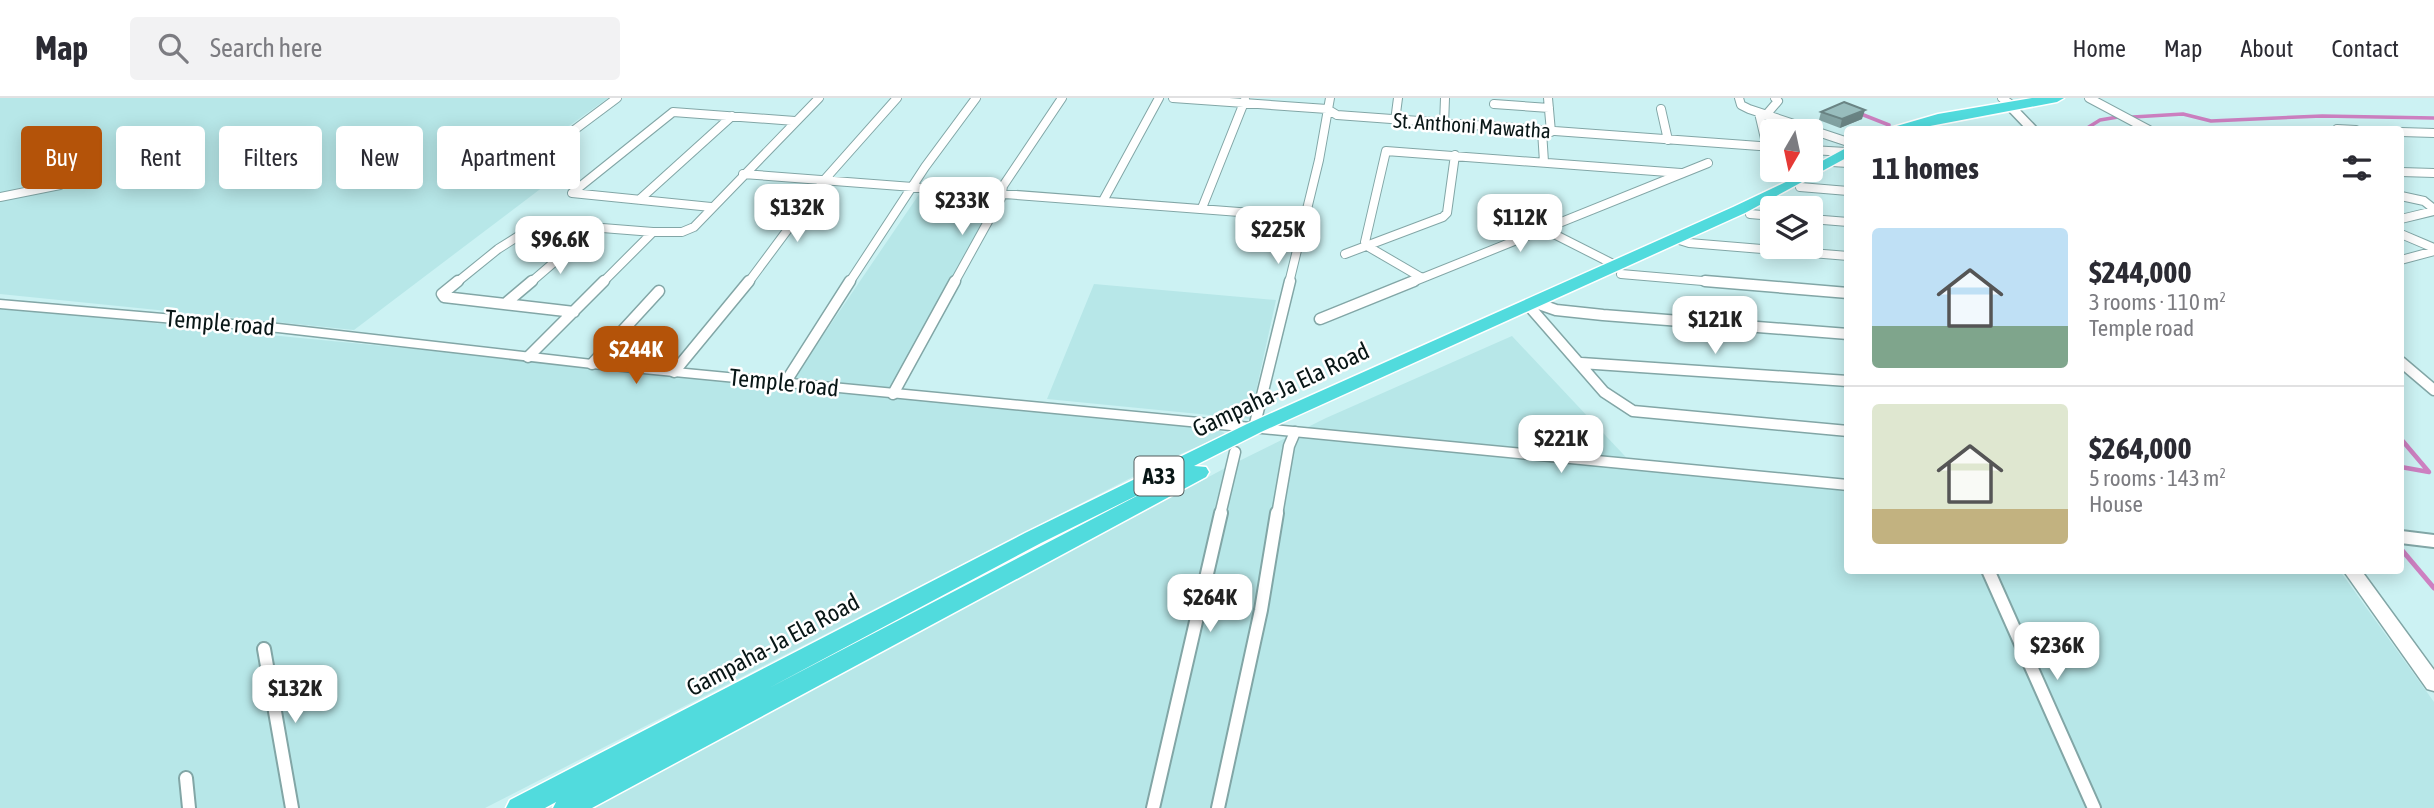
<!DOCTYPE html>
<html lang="en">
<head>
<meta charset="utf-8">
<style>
	body { margin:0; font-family:"Asap Condensed",sans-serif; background:#f2f2f3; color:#2b2b33; height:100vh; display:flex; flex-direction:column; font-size:26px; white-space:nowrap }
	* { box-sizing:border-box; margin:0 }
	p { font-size:23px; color:#7c7c81 }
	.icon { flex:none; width:38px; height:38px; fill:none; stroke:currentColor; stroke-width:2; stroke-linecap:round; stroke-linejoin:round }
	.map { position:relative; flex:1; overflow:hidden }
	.panel { position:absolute; left:1844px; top:28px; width:560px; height:448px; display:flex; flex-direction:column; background:#fff; border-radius:7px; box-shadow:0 4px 18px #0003 }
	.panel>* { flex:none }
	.top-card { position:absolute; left:21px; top:28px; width:665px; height:63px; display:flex; gap:14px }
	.needle { width:46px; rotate:189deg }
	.tools { position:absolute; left:1760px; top:21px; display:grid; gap:14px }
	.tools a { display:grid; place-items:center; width:63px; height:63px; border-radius:7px; background:#fff; box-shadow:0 4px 18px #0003; font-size:35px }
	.price { position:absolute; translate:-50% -60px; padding:0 16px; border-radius:14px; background:#fff; color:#222; font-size:23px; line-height:46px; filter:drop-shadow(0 2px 4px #0008) }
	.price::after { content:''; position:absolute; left:50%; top:42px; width:21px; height:16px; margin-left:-10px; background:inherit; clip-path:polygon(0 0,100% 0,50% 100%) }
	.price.selected { background:#b45309; color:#fff }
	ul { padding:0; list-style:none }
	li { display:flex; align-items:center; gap:21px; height:175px; padding:0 28px }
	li+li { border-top:2px solid #e1e1e2 }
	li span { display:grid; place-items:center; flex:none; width:196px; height:140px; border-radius:7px; color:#555 }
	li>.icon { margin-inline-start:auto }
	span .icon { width:84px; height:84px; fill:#fffc; stroke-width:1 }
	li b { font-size:30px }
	h2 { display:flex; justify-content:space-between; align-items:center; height:84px; padding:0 28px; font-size:30px }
	.chip { padding:0 24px; border-radius:7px; background:#fff; box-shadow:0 4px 18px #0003; font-size:24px; line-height:63px }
	.chip.selected { background:#b45309; color:#fff }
	header { display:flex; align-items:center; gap:42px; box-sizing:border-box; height:98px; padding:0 35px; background:#fff; border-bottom:2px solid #e1e1e2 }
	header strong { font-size:33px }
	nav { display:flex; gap:38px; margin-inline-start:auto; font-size:24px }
	.search { width:490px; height:63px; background:#f2f2f3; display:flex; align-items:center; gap:18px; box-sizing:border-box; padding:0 24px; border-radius:7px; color:#7c7c81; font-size:26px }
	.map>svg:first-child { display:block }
	.built { fill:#b7e7e8 }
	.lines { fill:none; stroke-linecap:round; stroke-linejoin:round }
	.stream-far2 { stroke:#cd80c1; stroke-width:3.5 }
	.stream-far1 { stroke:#cd80c1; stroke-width:4.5 }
	.stream { stroke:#cd80c1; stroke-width:5 }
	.street-far2-casing { stroke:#82a6a6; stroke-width:10 }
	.street-far1-casing { stroke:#82a6a6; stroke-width:13 }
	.street-casing { stroke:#82a6a6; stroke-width:16 }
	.secondary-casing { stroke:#82a6a6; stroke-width:3 }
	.highway-casing { stroke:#fff; stroke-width:3 }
	.street-far2 { stroke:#fff; stroke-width:8 }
	.street-far1 { stroke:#fff; stroke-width:10 }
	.street { stroke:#fff; stroke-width:12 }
	.secondary { fill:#fff; fill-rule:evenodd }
	.highway { fill:#51dbdd; fill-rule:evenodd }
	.wall { fill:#83a3a3 }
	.shaded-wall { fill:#6a8484 }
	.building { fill:#98bdbd; stroke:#6a8484; stroke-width:2 }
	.labels { text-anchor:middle; stroke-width:5; stroke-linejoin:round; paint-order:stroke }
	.far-street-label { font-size:21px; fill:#081616; stroke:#fff }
	.shield { fill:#fff; stroke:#525c5c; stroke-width:2 }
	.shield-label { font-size:23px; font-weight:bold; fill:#081616 }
	.street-label { font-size:24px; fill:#081616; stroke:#fff }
</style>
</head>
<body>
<header>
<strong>Map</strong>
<div class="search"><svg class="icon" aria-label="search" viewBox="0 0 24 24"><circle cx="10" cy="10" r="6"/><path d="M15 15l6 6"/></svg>Search here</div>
<nav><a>Home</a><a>Map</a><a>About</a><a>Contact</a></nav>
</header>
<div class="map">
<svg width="2434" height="710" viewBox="0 0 2434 710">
	<rect width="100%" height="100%" fill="#ccf2f3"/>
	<path class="built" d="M0,0H608L515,67L564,73L354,232L0,196Z
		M922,92L1001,97L899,273L903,274L893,292L792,283Z
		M1094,186L1276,202L1250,321L1047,301Z
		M0,208L218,232L1212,328L1226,336L1158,366L485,710H0Z
		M1512,238L1638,372L1848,393V472L2340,473L2434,604V710H591L1229,368L1326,320Z"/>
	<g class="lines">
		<path class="stream-far2" d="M1861,16L1889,27
			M2133,19L2183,16L2211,23L2322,18L2434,20
			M2084,32L2100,22L2118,19"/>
		<path class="stream-far1" d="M2401,341L2429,374L2401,369"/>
		<path class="stream" d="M2401,451L2434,490"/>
		<defs>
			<path id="street-far2" d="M1173,0L1327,11L1337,17L1773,49
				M1548,0L1551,34
				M1739,0L1741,7L1749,11L1848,44
				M2002,0L2013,8
				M2089,0L2149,32
				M1494,6L1549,10
				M1661,11L1668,42
				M1759,15L1767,49
				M1766,17L1778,3L1775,0
				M1395,23L1398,0
				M1444,27L1445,0
				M2337,31L2356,32
				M1542,33L1544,64
				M2401,34L2434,35
				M1811,52L1846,54
				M1832,64L1848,65
				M530,65L617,0
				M2401,74L2434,75
				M743,76L1305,119
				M1800,89L1848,93
				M2401,98L2424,103L2434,111
				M0,99L60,87
				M1104,101L1159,0
				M639,102L732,18
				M711,109L572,95L673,14L795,23
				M1202,110L1245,2
				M1750,116L1773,118
				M1811,121L1848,124
				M2401,121L2434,113
				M1544,131L1617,168
				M2401,136L2434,150
				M1676,141L1689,145L1848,158
				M1345,156L1443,119L1447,115L1455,57
				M2401,162L2434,153
				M1621,176L1726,185
				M1422,180L1367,148L1365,144L1386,53L1681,75
				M456,185L498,151L539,125L653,134
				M530,185L595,129
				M602,185L653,134H682L694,129L819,0
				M748,185L826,80L897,0
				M849,185L925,69L976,0
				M954,185L1001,100L1003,88L1062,0
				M1289,185L1319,62L1330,0
				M1410,185L1708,65"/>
			<path id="street-far1" d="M458,183L442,196L444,199L574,214
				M1705,183L1848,195
				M506,205L532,183
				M1536,205L1556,212L1603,217L1848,236
				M1529,208L1604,294L1633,313L1848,333
				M1320,221L1414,183
				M528,259L604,183
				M2401,264L2434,292
				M1581,265L1848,283
				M592,266L659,193
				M674,274L749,183
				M785,285L850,183
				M893,296L955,183
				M1254,330L1290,183
				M1220,417L1235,354
				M1277,417L1289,348L1295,334"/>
			<path id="street" d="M2401,439L2434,443
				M1988,472L2094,710
				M264,551L292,710
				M186,680L189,710
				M1153,710L1221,415
				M1218,710L1261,512L1277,415"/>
			<path id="secondary" d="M2006,6H2014L2039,32H2027L2006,10Z
				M0,202L278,226L592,262L1848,382V392L592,270L278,234L0,210Z
				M2343,472H2361L2434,572V593L2427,591Z"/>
			<path id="highway" d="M2032,0H2064L2057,4L1909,32H1883L1938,16Z
				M1848,49V59L1745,115L1261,334L1194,368L1206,369L1209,374L1206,379L592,710H553L556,704L545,710H506L510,702L1025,435L1247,326L1733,109L1811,72V69ZM1154,389L769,590L1041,445Z"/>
		</defs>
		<use href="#street-far2" class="street-far2-casing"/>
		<use href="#street-far1" class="street-far1-casing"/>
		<use href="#street" class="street-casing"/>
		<use href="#secondary" class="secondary-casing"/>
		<use href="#highway" class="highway-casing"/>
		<use href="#street-far2" class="street-far2"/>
		<use href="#street-far1" class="street-far1"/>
		<use href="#street" class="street"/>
		<use href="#secondary" class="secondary"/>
		<use href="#highway" class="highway"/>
	</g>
	<path class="wall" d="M1821,14L1862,21L1840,30L1819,22Z"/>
	<path class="shaded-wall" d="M1865,12L1862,21L1840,30L1842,21Z"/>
	<path class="building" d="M1844,4L1865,12L1842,21L1821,14Z"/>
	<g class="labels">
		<g class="far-street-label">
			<text transform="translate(1472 28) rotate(4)" y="7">St. Anthoni Mawatha</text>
		</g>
		<rect class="shield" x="1134.5" y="358.5" width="49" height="39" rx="5"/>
		<g class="shield-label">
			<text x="1159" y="386">A33</text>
		</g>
		<g class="street-label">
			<text transform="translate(220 225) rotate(5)" y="8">Temple road</text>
			<text transform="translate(784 285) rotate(6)" y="8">Temple road</text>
			<text transform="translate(1281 292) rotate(-25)" y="8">Gampaha-Ja Ela Road</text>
			<text transform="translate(773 547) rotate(-28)" y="8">Gampaha-Ja Ela Road</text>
		</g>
	</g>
</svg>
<div class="tools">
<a><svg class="needle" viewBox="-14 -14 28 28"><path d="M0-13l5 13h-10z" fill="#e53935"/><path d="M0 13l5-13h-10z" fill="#7c7c81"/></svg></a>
<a><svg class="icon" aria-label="layers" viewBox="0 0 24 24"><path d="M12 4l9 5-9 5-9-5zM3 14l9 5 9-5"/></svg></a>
</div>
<b class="price" style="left:962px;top:139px">$233K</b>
<b class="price" style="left:797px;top:146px">$132K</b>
<b class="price" style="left:1520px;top:156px">$112K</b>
<b class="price" style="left:1278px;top:168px">$225K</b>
<b class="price" style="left:560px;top:178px">$96.6K</b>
<b class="price" style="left:1715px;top:258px">$121K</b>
<b class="price selected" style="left:636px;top:288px">$244K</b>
<b class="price" style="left:1561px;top:377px">$221K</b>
<b class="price" style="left:1210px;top:536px">$264K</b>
<b class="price" style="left:2057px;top:584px">$236K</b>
<b class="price" style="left:295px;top:627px">$132K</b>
<div class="top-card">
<a class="chip selected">Buy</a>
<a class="chip">Rent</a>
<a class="chip">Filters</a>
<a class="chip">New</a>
<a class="chip">Apartment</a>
</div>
<section class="panel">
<h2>11 homes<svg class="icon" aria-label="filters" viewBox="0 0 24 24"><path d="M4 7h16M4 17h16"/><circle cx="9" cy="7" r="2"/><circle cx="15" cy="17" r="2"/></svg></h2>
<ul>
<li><span style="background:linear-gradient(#bfe0f5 70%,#7fa58c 0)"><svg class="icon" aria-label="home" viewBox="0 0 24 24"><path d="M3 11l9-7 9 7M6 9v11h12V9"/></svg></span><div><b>$244,000</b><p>3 rooms · 110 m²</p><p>Temple road</p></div></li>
<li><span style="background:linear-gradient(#dfe7d0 75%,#c2b280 0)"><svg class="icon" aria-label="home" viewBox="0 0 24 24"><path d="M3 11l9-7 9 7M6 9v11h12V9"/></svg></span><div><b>$264,000</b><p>5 rooms · 143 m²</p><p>House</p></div></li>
</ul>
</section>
</div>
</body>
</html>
